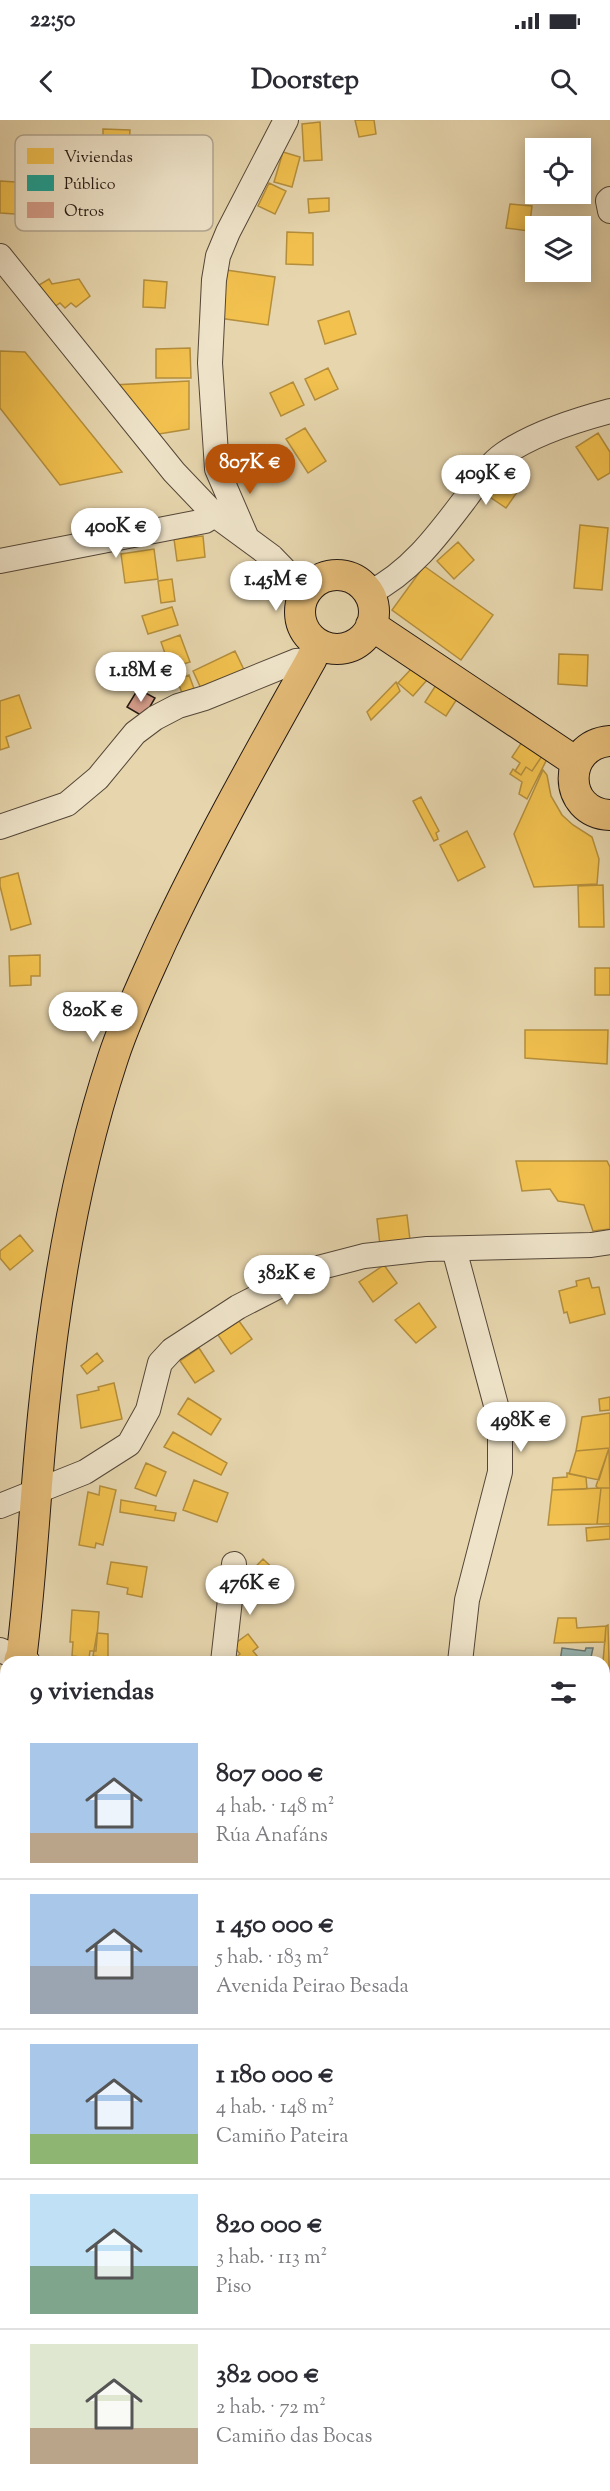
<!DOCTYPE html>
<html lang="es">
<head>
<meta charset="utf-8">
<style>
	body { margin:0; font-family:"Sorts Mill Goudy",serif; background:#f7f7f7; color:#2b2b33; height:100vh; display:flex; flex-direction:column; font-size:22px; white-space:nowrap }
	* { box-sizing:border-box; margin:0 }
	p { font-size:20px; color:#7c7c81 }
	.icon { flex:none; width:33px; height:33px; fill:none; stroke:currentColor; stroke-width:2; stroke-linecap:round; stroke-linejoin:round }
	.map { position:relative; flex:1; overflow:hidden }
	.side { position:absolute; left:0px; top:1536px; width:610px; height:836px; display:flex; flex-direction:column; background:#fff; border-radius:18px 18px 0 0; box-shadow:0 3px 15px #0003 }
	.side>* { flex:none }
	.tools { position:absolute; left:525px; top:18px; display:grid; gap:12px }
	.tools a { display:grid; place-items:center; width:66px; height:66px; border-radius:0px; background:#fff; box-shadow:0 3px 15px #0003; font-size:30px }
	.price { position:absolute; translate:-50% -51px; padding:0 14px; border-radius:21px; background:#fff; color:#222; font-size:20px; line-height:39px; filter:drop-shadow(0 2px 3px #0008) }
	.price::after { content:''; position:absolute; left:50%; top:36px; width:18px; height:14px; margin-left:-9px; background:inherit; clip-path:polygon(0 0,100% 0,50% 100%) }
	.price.on { background:#b45309; color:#fff }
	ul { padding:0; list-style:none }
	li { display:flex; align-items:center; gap:18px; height:150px; padding:0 30px }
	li+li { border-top:2px solid #e1e1e2 }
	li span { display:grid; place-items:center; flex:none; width:168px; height:120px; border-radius:0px; color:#555 }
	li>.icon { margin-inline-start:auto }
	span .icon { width:72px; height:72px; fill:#fffc; stroke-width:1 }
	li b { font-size:26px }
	h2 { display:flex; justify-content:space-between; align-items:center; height:72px; padding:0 30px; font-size:26px }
	.status { display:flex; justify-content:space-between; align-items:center; height:42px; padding:0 30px; background:#fff; direction:ltr }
	.status svg { height:16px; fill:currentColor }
	header { display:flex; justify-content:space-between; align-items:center; height:78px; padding:0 30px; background:#fff; font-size:27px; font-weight:800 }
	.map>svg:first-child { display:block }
	.green { fill:#b0be8e; stroke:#6a6b50; stroke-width:1.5 }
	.water { fill:#99b7b3; stroke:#6a7772; stroke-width:1.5 }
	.homes { fill:#f2c14e; stroke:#b48e3c; stroke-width:1.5 }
	.public { fill:#17a398; stroke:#1b7970; stroke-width:1.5 }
	.building { fill:#d49c89; stroke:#231811; stroke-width:1.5 }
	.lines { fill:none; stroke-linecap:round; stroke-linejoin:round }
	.minor-casing { stroke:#544738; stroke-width:26 }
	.major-casing { stroke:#231811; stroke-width:32 }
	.highway-casing { stroke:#231811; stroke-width:35 }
	.path { stroke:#231811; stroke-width:3; stroke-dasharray:4.5 3; stroke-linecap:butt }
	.minor { stroke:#efe4ca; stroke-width:24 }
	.major { stroke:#e3ba76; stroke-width:30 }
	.highway { stroke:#e3ba76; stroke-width:33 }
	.key { fill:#efe4ca; stroke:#b2a792; stroke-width:1.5 }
	.key-label { font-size:16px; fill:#231811 }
</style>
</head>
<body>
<div class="status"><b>22:50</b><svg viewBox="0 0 49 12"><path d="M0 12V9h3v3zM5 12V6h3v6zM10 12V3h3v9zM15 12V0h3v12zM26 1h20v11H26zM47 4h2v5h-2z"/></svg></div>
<header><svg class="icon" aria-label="back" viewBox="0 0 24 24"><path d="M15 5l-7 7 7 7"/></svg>Doorstep<svg class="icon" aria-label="search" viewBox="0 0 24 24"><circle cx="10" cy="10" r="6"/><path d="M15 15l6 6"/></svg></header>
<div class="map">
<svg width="610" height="2371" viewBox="0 0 610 2371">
	<rect width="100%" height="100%" fill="#e6d5ad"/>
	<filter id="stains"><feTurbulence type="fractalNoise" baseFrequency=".00333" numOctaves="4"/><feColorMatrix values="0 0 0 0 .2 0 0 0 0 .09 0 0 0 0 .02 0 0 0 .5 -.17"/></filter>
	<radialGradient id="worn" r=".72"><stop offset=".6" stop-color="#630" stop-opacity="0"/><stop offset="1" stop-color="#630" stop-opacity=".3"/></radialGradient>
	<path class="green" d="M6,1830V2043L0,2047V1844Z
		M604,2127L610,2130V2238H605Z
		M610,2252V2353L605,2350L604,2253Z
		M353,2366H498L502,2371H345Z"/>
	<path class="water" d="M562,1528L585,1531L586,1528H593L590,1542H560Z"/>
	<path class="homes" d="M355,0H374L376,14L359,17Z
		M320,2L322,40L304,41L302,4Z
		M103,9L130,10L129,29L103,28Z
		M283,32L300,37L292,67L274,62Z
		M0,61L32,63L30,95L0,93Z
		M269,63L286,71L275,94L258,86Z
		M329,78V91L309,93L308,79Z
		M510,84L532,86L529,111L506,108Z
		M287,112L313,113V145L286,144Z
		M226,150L275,157L268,205L219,198Z
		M49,159L52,164L79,159L90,176L76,187L71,183L65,188L60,183L54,187L39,165Z
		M144,160L167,162L165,188L143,187Z
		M349,191L356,214L325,224L318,201Z
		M190,228L191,258H156V229Z
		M0,231L25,232L122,352L60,365L0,288Z
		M328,248L338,269L315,280L305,259Z
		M189,261V309L153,315L113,265Z
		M293,262L304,285L281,296L270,273Z
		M305,308L326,341L308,353L286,319Z
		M598,313L610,332V353L598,360L576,327Z
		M503,352L522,365L506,388L487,375Z
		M580,405L608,408L602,470L574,468Z
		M203,416L205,437L177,441L174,419Z
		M458,422L474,440L454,459L437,441Z
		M154,429L158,459L125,463L121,434Z
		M424,446L493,495L461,540L392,490Z
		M172,459L175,481L161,483L158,461Z
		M172,487L178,505L148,514L142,496Z
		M180,515L190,542L170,548L161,522Z
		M235,531L246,554L204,575L193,551Z
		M559,534L588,535L587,566L558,564Z
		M413,547L427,560L413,576L398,563Z
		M189,555L196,574L184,578L177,560Z
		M396,562L400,571L371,600L367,592Z
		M436,565L457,579L446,596L425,582Z
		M19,575L31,608L6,617L9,627L0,630V581Z
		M522,622L542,636L532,651L526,647L521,655L515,651L520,643L512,637Z
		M542,636L547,639L527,679L519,674L522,662L510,654L513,649L521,655L526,647L532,651Z
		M543,650L547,655L551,676L562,695L573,705L592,717L599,739L597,764L534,767L514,714Z
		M421,677L439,711L436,713L438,719L434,721L413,681Z
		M467,711L485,747L458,761L440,725Z
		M18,753L31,804L11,810L0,766V758Z
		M603,765L604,807H579L578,766Z
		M40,835V856H31V865L10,866L9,836Z
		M595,848H610V875H595Z
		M525,910H608L607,944L525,938Z
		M516,1041H607L610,1047V1109L593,1111L584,1085L558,1081L550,1069L522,1071Z
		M407,1095L410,1120L380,1125L377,1099Z
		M20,1115L33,1131L10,1150L0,1138V1131Z
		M384,1145L397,1163L373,1182L359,1162Z
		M589,1158L592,1168L599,1167L605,1194L570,1203L567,1192L564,1193L559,1171L577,1166L576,1161Z
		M419,1183L436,1207L416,1223L395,1200Z
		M239,1201L252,1219L231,1234L218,1215Z
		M199,1228L214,1251L195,1263L180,1241Z
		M97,1233L103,1241L87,1254L81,1246Z
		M114,1263L122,1299L81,1308L77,1275L99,1270L98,1267Z
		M610,1277V1290L600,1291L599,1279Z
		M188,1278L221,1299L211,1315L178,1294Z
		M610,1293V1328L576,1331L582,1297Z
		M173,1312L227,1343L221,1355L164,1327Z
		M609,1328L610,1368H598L596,1366Z
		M609,1328L599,1360L569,1354L576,1331Z
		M146,1343L166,1352L156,1376L135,1368Z
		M567,1353L586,1357L587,1369L552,1370L553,1358L567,1357Z
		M194,1360L228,1373L217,1402L183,1390Z
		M100,1366L116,1370L103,1425L96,1423L95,1428L79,1425L88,1372L99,1375Z
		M601,1368H610V1404H597Z
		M601,1368L597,1404L548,1405L552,1370Z
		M121,1380L156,1386L155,1390L176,1393L174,1401L120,1392Z
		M610,1406V1419L587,1421L586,1408Z
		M263,1439L282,1457L260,1480L241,1462Z
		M111,1442L147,1447L142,1477L127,1474L128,1468L107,1464Z
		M72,1490L99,1492L96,1531H90L89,1538L72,1536L73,1522H70Z
		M558,1498H576L577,1508L606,1506L605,1522L554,1523Z
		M608,1505L610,1577L604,1578L603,1542L606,1506Z
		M97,1513L108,1514V1538L93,1536Z
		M248,1514L258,1527L253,1531L262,1542H236L234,1539L240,1534L233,1525Z
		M610,1577V1614H604V1578Z
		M604,1614H610V1784L604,1787Z
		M610,1817V1924L604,1923V1820Z
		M610,1927V1976L604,1986V1933Z
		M610,2059V2130L604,2127V2061Z
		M85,2366H140L142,2371H86Z
		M190,2366H247L249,2371H192Z
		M286,2366H311L312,2371H288Z"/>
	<path class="public" d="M554,2366H564L567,2371H543Z"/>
	<path class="building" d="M138,569L155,578L144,597L127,587Z"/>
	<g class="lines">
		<defs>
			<path id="minor" d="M610,79L608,81L610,91
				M0,136L174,352L215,395L272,437L306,472
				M246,416L217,349L210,243L214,160L218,136L228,112L286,0
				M0,441L205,401L215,395
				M369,473C410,453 438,415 466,378C477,363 488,345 504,334C534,313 576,300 610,291
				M0,707L67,684L98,658L135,613L155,598L178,586L205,578L296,541L311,540
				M454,1129L500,1300V1352L467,1480L460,1542
				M0,1386L85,1352L129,1324L148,1290L160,1243L172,1230L238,1187L310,1150L364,1136L427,1129L591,1125L610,1122
				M0,1530L28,1542
				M223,1542L234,1444
				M604,1807L610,1805
				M604,2244H610
				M34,2366L35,2371
				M77,2366L79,2371
				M520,2371L525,2366
				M603,2371L610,2369"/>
			<path id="major" d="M300 492a37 37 0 1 1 74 0a37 37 0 1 1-74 0Z
				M371,505L576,642
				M610,621C561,625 562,693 610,695
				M21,1540C32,1455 35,1371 44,1286C56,1169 76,1050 113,938C126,898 145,859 162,821C207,725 259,633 311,540L318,524
				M604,2018L610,2012
				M604,2046L610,2045
				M268,2366L269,2371"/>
			<path id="highway" d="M21,1542V1540
				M0,1734L6,1677
				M0,2350L6,2371"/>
		</defs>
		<use href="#minor" class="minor-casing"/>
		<use href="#major" class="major-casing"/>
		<use href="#highway" class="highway-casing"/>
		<path class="path" d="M0,1924L6,1920
			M0,2038L6,2035
			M0,2203L6,2200
			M0,2232L6,2255
			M333,2371L341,2366"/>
		<use href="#minor" class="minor"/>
		<use href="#major" class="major"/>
		<use href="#highway" class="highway"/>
	</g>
	<rect x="15" y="15" width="198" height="96" rx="9" class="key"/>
	<rect x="27" y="28" width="27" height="16" fill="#f2c14e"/>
	<rect x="27" y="55" width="27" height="16" fill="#17a398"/>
	<rect x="27" y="82" width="27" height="16" fill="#d49c89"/>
	<g class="key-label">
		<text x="64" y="42">Viviendas</text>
		<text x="64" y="69">Público</text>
		<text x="64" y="96">Otros</text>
	</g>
	<rect width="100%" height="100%" filter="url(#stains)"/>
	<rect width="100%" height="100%" fill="url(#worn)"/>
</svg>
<div class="tools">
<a><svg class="icon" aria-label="locate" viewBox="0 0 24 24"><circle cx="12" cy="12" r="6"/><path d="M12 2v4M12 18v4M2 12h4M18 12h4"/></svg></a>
<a><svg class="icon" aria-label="layers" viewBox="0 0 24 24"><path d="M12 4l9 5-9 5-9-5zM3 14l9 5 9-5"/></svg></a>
</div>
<b class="price on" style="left:250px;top:375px">807K €</b>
<b class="price" style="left:486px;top:386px">409K €</b>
<b class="price" style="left:116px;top:439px">400K €</b>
<b class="price" style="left:276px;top:492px">1.45M €</b>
<b class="price" style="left:141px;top:583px">1.18M €</b>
<b class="price" style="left:93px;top:923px">820K €</b>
<b class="price" style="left:287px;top:1186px">382K €</b>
<b class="price" style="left:521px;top:1333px">498K €</b>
<b class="price" style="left:250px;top:1496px">476K €</b>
<section class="side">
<h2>9 viviendas<svg class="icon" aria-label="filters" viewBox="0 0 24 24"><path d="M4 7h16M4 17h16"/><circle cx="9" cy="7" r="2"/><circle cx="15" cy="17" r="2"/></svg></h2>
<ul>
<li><span style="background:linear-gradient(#a9c7e8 75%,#b9a48a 0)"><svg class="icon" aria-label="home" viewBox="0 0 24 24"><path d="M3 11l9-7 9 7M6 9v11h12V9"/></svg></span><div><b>807 000 €</b><p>4 hab. · 148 m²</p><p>Rúa Anafáns</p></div></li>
<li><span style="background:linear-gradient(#a9c7e8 60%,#9aa5b1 0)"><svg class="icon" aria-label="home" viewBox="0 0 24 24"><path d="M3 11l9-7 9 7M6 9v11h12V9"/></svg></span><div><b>1 450 000 €</b><p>5 hab. · 183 m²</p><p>Avenida Peirao Besada</p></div></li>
<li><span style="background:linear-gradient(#a9c7e8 75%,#8fb573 0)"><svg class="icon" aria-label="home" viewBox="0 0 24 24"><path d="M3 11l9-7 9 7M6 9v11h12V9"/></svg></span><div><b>1 180 000 €</b><p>4 hab. · 148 m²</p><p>Camiño Pateira</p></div></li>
<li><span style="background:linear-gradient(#bfe0f5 60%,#7fa58c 0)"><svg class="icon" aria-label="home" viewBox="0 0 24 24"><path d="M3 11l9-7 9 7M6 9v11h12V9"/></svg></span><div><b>820 000 €</b><p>3 hab. · 113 m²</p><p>Piso</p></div></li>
<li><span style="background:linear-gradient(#dfe7d0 70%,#b9a48a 0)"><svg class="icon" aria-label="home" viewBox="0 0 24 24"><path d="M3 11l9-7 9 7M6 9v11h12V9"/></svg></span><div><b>382 000 €</b><p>2 hab. · 72 m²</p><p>Camiño das Bocas</p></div></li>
</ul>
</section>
</div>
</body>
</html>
